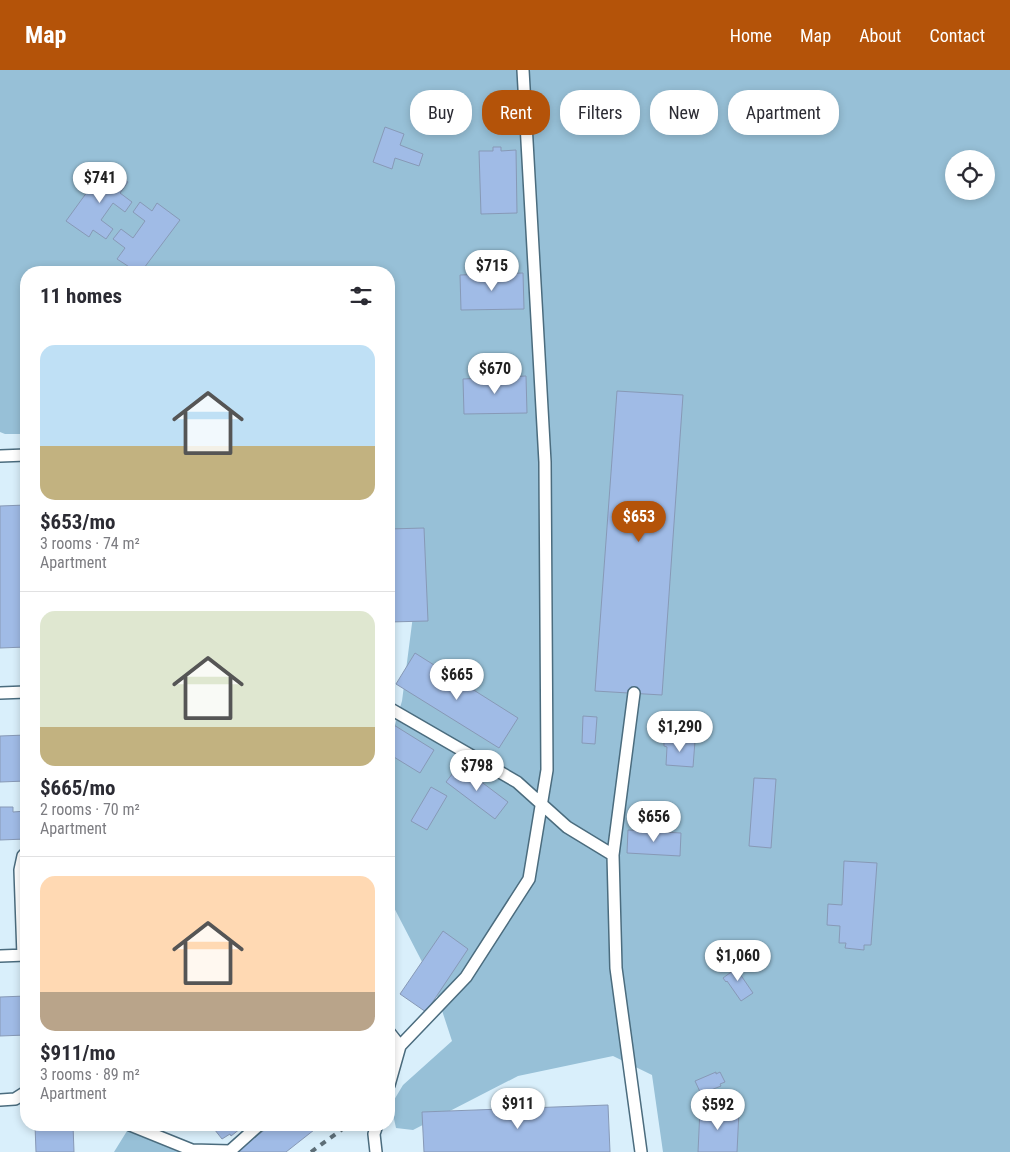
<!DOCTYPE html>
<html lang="en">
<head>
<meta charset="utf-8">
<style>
	body { margin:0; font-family:"Roboto Condensed",sans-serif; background:#f2f2f3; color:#2b2b33; height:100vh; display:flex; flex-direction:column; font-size:19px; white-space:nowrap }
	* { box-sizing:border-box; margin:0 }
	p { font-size:16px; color:#7c7c81 }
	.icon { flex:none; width:28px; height:28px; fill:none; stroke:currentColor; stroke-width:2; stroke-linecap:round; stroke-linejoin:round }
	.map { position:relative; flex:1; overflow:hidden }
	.panel { position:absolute; left:20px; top:196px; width:375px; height:865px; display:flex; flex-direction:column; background:#fff; border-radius:20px; box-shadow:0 2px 8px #0003 }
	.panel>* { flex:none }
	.hud { position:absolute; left:410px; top:20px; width:475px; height:45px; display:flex; gap:10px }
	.fabs { position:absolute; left:945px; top:80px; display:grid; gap:10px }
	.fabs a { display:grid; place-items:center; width:50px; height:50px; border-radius:50%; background:#fff; box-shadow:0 2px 8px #0003; font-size:25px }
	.price { position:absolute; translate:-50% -42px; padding:0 11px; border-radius:18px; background:#fff; color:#222; font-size:16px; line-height:32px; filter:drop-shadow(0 1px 2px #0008) }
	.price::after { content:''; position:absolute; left:50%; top:30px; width:15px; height:11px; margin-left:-8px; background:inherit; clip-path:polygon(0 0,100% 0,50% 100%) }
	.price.current { background:#b45309; color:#fff }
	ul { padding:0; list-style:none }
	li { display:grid; align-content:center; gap:10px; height:265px; padding:0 20px }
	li+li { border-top:1px solid #e1e1e2 }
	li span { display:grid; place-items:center; height:155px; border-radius:15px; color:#555 }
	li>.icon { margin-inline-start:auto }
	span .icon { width:90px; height:90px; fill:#fffc; stroke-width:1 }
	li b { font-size:21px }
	h2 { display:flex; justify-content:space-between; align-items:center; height:60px; padding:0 20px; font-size:21px }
	.pill { padding:0 18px; border-radius:20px; background:#fff; box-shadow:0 2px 8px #0003; font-size:18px; line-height:45px }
	.pill.current { background:#b45309; color:#fff }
	header { display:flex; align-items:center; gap:30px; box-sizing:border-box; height:70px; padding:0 25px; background:#b45309; color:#fff }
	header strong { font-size:24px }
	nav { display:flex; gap:28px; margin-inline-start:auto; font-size:18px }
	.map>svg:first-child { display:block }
	.green { fill:#97c0d7; fill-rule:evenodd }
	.building { fill:#a0bbe6; stroke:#8799b6 }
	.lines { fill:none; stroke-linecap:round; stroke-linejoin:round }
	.lane-casing { stroke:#4b6c7e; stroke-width:14 }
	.lane { stroke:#fff; stroke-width:11 }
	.rail { stroke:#5d6e77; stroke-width:4; stroke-dasharray:6 6; stroke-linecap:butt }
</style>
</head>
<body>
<header>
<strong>Map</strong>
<nav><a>Home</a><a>Map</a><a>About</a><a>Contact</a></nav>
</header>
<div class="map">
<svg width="1010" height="1082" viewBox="0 0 1010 1082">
	<rect width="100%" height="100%" fill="#d9effb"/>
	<path class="green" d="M0,0H1010V1082H663L652,1005L613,986L518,1006L413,1060L396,1058L391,1035L403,1015L452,971L433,913L389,828V675L402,631L414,538L392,473L389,467V202H26V364H5L0,362ZM954,89H986V121H954Z
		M127,1061L181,1082H114Z"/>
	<path class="building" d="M385,57L404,64L400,75L423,84L419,96L395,88L392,99L373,92Z
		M493,77H501V81L516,80L517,143L481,144L479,81H493Z
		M106,96L128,112L120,123L132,132L125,142L113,133L101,150L113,159L106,169L93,160L89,167L66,151Z
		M140,132L152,141L157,133L180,150L141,202H137L117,189L125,178L113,169L121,159L133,168L145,151L133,142Z
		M523,203L524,239L461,240L460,205Z
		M526,306L527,343L464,344L463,309Z
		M617,321L683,325L662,625L595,621Z
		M26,435V577L0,578V436Z
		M424,458L428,551L389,552V459Z
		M415,583L518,648L499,678L396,614Z
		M583,646L597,647L595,674L582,673Z
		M389,652L434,680L420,703L389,684Z
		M26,665V711L0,712V666Z
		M664,669L695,671L693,697L666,695L667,677L664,676Z
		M459,695L508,732L495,749L446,712Z
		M754,708L776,709L771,778L749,776Z
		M431,717L447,726L427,760L411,751Z
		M0,737H13V742L26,741V769L0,770Z
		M628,760L681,763L680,786L627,783Z
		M844,791L877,793L871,875H864V880L845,878L846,873H839L840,856L827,855L828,834L842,835Z
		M443,861L468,879L426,942L400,924Z
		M741,892L745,898L741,901L742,903L740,904L753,923L741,931L727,911L726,912L723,908L734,900L732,898Z
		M26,926V965L0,966V927Z
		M716,1002V1004L720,1002L725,1012L720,1014L721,1016L701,1024L695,1011Z
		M608,1035L610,1082H424L422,1042Z
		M700,1039L739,1041L737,1082H698Z
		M35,1055H73L74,1082H36Z
		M211,1055H245L231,1066L230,1064L222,1069Z
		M271,1055H301L304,1060L310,1055L314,1060L286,1082H236Z"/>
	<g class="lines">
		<defs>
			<path id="lane" d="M0,386L26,385
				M0,623L26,622
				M634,623L613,785L616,898L641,1082
				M389,638L517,712L567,757L613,785
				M0,886L26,885
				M23,886L20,800L23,786L26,783
				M389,962L400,976L389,1015
				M400,976L466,907L529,809L547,700L545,392L523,0
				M0,1030L15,1029L26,1022
				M130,1055L192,1080L230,1081L259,1055
				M376,1082L374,1064L377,1055"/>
		</defs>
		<use href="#lane" class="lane-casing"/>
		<use href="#lane" class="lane"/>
		<path class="rail" d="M311,1082L348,1055"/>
	</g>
</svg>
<div class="fabs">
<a><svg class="icon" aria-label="locate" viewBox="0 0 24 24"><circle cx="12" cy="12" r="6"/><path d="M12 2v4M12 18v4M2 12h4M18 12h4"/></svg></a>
</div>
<b class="price" style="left:100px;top:134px">$741</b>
<b class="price" style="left:492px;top:222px">$715</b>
<b class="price" style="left:495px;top:325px">$670</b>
<b class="price current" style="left:639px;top:473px">$653</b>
<b class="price" style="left:457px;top:631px">$665</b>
<b class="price" style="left:680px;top:683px">$1,290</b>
<b class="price" style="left:477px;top:722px">$798</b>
<b class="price" style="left:654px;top:773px">$656</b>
<b class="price" style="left:738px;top:912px">$1,060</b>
<b class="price" style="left:518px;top:1060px">$911</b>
<b class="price" style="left:718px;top:1061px">$592</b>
<div class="hud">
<a class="pill">Buy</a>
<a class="pill current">Rent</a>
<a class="pill">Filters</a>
<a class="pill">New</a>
<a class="pill">Apartment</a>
</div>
<section class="panel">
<h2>11 homes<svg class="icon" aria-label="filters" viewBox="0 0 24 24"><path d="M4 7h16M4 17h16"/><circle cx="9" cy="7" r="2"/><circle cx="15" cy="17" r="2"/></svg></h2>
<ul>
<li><span style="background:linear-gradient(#bfe0f5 65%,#c2b280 0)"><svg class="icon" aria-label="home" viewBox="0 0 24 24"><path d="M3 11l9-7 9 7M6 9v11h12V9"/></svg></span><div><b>$653/mo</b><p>3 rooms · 74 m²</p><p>Apartment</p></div></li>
<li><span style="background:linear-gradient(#dfe7d0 75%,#c2b280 0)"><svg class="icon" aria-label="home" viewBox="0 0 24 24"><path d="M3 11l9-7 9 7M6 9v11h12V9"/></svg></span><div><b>$665/mo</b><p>2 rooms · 70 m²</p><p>Apartment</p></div></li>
<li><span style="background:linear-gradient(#ffd9b3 75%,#b9a48a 0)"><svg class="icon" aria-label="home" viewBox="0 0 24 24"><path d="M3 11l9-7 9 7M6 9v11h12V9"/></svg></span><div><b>$911/mo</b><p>3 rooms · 89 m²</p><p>Apartment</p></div></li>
</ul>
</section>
</div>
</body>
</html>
